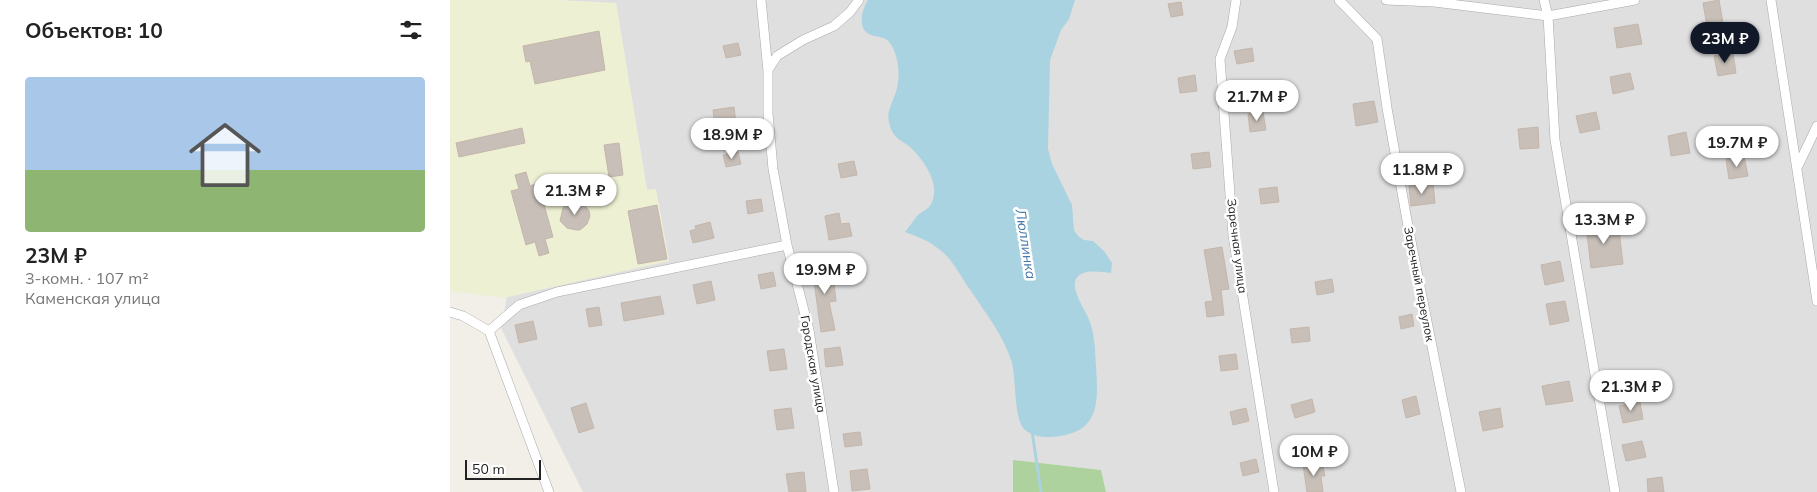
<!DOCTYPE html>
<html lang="ru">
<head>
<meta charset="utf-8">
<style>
	body { margin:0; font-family:Mulish,sans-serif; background:#f2f2f2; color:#222; height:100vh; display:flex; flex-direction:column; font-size:19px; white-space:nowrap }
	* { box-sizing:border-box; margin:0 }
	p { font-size:16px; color:#767676 }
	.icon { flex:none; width:28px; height:28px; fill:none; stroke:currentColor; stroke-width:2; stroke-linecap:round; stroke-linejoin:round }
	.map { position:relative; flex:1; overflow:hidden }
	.panel { display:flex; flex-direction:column; background:#fff; width:450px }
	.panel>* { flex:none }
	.scale { position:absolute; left:15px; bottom:12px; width:76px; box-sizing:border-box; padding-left:5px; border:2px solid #222; border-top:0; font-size:14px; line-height:18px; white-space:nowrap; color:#222; -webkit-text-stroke:4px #fff; paint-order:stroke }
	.price { position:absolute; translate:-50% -42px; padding:0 11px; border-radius:18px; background:#fff; color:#222; font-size:16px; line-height:32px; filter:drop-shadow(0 1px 2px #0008) }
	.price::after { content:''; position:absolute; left:50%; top:30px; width:15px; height:11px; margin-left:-8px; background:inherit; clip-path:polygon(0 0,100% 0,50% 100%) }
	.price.on { background:#111827; color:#fff }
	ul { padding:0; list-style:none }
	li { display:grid; align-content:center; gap:10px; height:265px; padding:0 25px }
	li span { display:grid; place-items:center; height:155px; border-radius:5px; color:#555 }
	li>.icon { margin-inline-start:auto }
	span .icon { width:90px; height:90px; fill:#fffc; stroke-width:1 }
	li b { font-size:21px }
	h2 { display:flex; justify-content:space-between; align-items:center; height:60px; padding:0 25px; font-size:21px }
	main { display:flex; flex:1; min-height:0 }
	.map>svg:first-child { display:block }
	.residential { fill:#e0dfdf }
	.farmland { fill:#eef0d4 }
	.forest { fill:#add29d }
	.water { fill:#a9d3e0 }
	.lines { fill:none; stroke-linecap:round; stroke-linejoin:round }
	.stream { stroke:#a9d3e0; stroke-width:3 }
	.building { fill:#c7bfb8; stroke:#c4b6aa }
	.minor-casing { stroke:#a9a9a9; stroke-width:10 }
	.minor { stroke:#fff; stroke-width:9 }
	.labels { text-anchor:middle; stroke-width:5; stroke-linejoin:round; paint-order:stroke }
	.street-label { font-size:12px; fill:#222; stroke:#fff }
	.water-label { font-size:14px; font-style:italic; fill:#487aac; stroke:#fff }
</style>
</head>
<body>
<main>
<section class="panel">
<h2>Объектов: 10<svg class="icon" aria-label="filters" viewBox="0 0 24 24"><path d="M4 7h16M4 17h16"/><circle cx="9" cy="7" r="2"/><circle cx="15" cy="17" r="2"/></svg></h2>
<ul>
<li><span style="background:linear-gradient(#a9c7e8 60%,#8fb573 0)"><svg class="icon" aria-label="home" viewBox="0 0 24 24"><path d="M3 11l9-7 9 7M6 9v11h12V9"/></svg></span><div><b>23M ₽</b><p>3-комн. · 107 m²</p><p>Каменская улица</p></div></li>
</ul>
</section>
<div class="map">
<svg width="1367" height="492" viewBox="0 0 1367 492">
	<rect width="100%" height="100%" fill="#f2efe9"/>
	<path class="residential" d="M107,0H1367V492H656L651,470L563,460V492H133L51,328L57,297L112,284L206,189L197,190L166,4Z"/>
	<path class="farmland" d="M0,0H107L166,3L197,190L206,189L219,261L54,298L0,291Z"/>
	<path class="forest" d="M563,460L651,470L656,492H563Z"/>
	<path class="water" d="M418,0H625L619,19L611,30L600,60L598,149L602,164L622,205L624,230L628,236L634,240L643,241L654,251L662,263L661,273C651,272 632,268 626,279C620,291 638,313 641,325C645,338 645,352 646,366C648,399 651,430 610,436C599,438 583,438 574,429C564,419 566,379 562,363C554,336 536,314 521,291C510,276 502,257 486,247C477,240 466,236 455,232C460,226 464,219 469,214C472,212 476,210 479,207C494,188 474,160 460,147C451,140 443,138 440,126C436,114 440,108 444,97C450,84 450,66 445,53C443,48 441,43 437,40C432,36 424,37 419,34C407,28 412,9 418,0Z"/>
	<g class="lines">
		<path class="stream" d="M582,431L591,492"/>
	</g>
	<path class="building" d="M1269,0L1273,23L1257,26L1253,3Z
		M731,2L733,15L721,17L718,4Z
		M1188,24L1192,44L1167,48L1164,28Z
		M149,31L155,70L85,84L80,61L76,62L73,46Z
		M288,43L291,55L276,58L273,46Z
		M802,48L804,61L787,64L784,51Z
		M1283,53L1286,73L1268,76L1264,56Z
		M1180,73L1184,89L1163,94L1160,77Z
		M745,75L747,91L730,93L728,78Z
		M924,101L928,122L906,126L903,104Z
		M284,107L287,132L266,135L263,110Z
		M813,112L816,130L800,132L798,114Z
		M1146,112L1150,129L1130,133L1126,116Z
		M1088,127L1089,148L1070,149L1068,129Z
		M72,128L75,143L9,157L6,143Z
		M1236,132L1240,153L1221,156L1218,136Z
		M169,143L173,175L159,177L154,145Z
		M288,152L291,164L276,167L273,155Z
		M759,152L761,167L743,169L741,154Z
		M1294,156L1298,176L1279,179L1276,159Z
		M404,161L407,175L391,178L388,164Z
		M76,172L80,186L88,183L103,237L95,239L99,253L89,256L85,242L76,245L61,191L69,189L65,175Z
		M983,183L985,203L961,206L959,186Z
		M827,187L829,202L811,204L809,189Z
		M311,199L313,211L298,214L296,201Z
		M125,201L134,204L139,211L140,216L137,224L130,230H126L117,228L110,221L113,208L116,204Z
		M207,205L217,259L188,264L178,211Z
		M389,213L391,224L399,223L402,236L379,240L375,216Z
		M1168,221L1173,264L1141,268L1136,225Z
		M260,222L264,238L243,243L240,231L246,229L245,226Z
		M772,247L779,289L771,290L774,315L757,317L755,302L763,301L754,250Z
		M1110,261L1114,281L1095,285L1091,265Z
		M382,265L386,301L379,302L385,330L371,332L362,267Z
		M323,272L326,286L311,289L308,275Z
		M882,279L884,292L867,295L865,282Z
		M261,281L265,300L247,304L243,285Z
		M210,296L214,314L174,321L171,303Z
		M1115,301L1119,321L1100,325L1096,304Z
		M149,307L152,325L139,327L136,309Z
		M962,314L964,326L951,329L949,317Z
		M83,321L87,339L69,343L65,325Z
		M859,327L860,341L842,343L840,329Z
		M390,347L393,365L376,367L374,349Z
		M334,349L337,369L320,371L317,351Z
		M786,354L788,369L771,371L769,356Z
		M1119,381L1123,401L1096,405L1092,386Z
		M966,396L970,414L956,418L952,400Z
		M862,399L865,412L845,418L841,405Z
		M1190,402L1193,419L1173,423L1169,406Z
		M136,403L144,428L129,433L121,408Z
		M341,408L344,428L327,430L324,410Z
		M796,408L799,421L783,425L780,412Z
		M1050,408L1053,427L1033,431L1029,412Z
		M410,432L412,445L395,447L393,434Z
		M1192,441L1196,457L1176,461L1172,445Z
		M806,459L809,472L793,476L790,463Z
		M872,462L875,476H871L873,492H857L853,465Z
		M417,469L420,489L402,491L400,471Z
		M354,472L356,492H339L336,474Z
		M1212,477L1214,492H1198L1197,479Z"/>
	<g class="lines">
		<defs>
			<path id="minor" d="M311,0L318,71V113L323,169L337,245L359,330L384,492
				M786,0L782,27L770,59L783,235L824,492
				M889,0L927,39L937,108L958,226L1011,492
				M936,0L984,2L1098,16L1185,0
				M1094,0L1098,16L1105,140L1165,492
				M1321,0L1367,301
				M318,70L327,56L353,40L384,26L400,12L409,0
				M1347,168L1367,126
				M0,312L13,316L39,331L69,305L107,292L337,245
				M39,331L99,492"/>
		</defs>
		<use href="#minor" class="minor-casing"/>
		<use href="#minor" class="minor"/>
	</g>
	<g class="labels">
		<g class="street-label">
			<text transform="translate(787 246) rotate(83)" y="4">Заречная улица</text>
			<text transform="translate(969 284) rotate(79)" y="4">Заречный переулок</text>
			<text transform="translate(363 364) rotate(80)" y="4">Городская улица</text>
		</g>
		<g class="water-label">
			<text transform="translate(576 244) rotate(81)" y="5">Люллинка</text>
		</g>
	</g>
</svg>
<div class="scale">50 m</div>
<b class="price on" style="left:1275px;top:64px">23M ₽</b>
<b class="price" style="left:807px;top:122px">21.7M ₽</b>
<b class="price" style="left:282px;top:160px">18.9M ₽</b>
<b class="price" style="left:1287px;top:168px">19.7M ₽</b>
<b class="price" style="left:972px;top:195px">11.8M ₽</b>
<b class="price" style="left:125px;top:216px">21.3M ₽</b>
<b class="price" style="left:1154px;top:245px">13.3M ₽</b>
<b class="price" style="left:375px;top:295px">19.9M ₽</b>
<b class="price" style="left:1181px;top:412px">21.3M ₽</b>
<b class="price" style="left:864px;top:477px">10M ₽</b>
</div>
</main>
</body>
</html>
